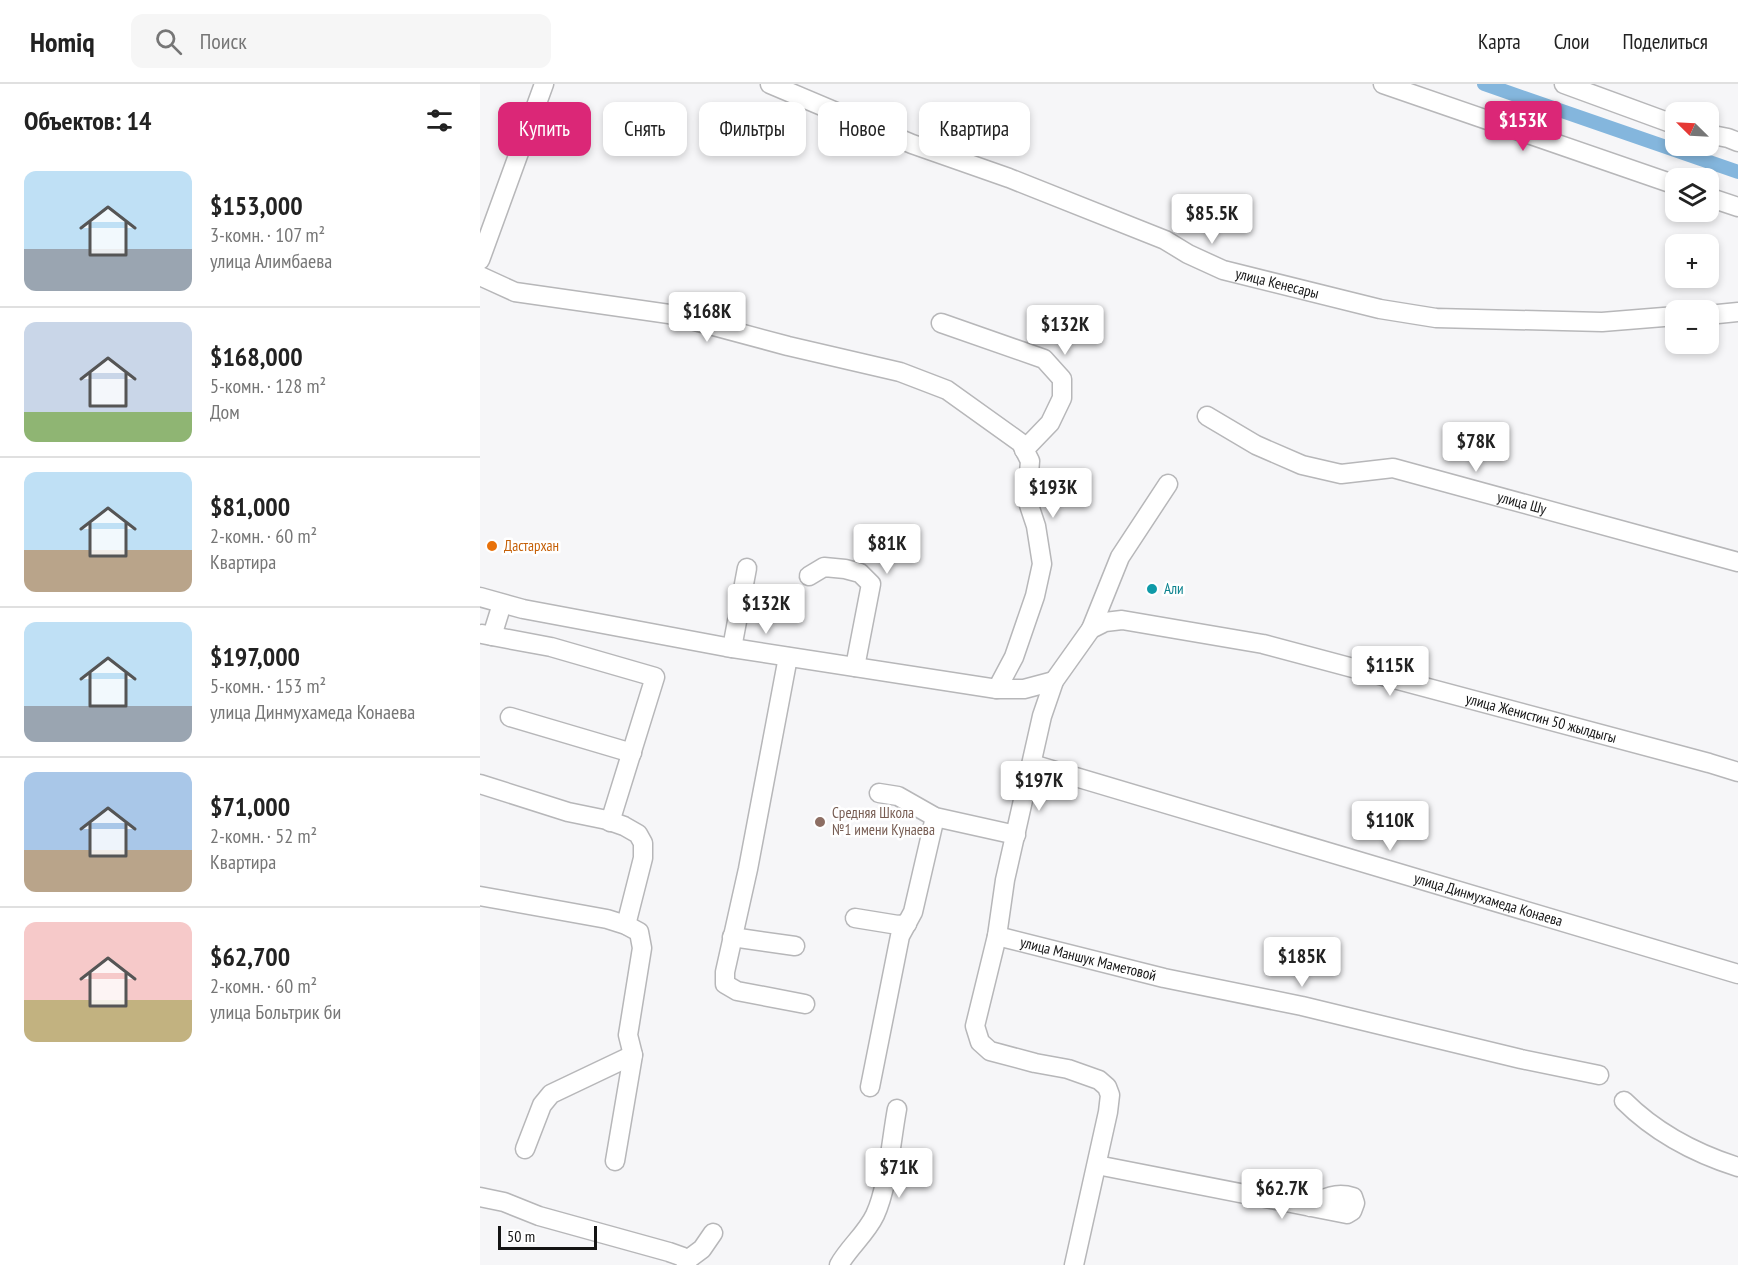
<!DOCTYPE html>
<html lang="ru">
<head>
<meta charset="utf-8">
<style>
	body { margin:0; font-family:"PT Sans Narrow",sans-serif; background:#f6f6f6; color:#222; height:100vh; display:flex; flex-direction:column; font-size:22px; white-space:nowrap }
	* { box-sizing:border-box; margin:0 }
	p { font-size:20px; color:#767676 }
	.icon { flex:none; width:33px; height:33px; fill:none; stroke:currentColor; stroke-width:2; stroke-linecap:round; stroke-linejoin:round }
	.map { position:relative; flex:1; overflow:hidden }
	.details { display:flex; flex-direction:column; background:#fff; width:480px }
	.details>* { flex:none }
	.top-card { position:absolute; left:18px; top:18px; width:570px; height:54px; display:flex; gap:12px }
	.needle { width:39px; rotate:294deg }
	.fabs { position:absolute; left:1185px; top:18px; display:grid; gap:12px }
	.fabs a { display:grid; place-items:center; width:54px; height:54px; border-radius:12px; background:#fff; box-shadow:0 3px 9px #0003; font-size:30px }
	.scale { position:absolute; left:18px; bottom:15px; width:99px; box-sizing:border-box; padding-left:6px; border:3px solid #141414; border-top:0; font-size:16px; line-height:21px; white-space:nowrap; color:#141414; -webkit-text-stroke:4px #fff; paint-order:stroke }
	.price { position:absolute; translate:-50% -51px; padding:0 14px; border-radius:6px; background:#fff; color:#222; font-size:20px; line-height:39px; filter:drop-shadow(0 2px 3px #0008) }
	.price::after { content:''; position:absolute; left:50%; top:36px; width:18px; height:14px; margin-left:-9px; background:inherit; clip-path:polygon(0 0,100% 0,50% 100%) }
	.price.active { background:#db2777; color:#fff }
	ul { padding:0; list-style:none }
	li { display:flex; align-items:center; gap:18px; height:150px; padding:0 24px }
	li+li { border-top:2px solid #e0e0e0 }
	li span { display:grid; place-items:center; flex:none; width:168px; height:120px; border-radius:12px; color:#555 }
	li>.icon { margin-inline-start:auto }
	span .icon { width:72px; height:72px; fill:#fffc; stroke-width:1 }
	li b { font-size:26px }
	h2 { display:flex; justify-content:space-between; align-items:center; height:72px; padding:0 24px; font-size:26px }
	.chip { padding:0 21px; border-radius:12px; background:#fff; box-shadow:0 3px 9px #0003; font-size:21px; line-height:54px }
	.chip.active { background:#db2777; color:#fff }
	header { display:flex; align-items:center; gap:36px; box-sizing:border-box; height:84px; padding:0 30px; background:#fff; border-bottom:2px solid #e0e0e0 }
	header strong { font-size:28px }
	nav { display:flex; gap:33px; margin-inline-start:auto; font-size:21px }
	.search { width:420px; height:54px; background:#f6f6f6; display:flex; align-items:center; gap:15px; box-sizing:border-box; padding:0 21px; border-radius:12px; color:#767676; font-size:22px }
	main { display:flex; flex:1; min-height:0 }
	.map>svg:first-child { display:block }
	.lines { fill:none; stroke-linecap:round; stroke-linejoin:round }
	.canal { stroke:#84b6dd; stroke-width:14 }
	.minor-casing { stroke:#b7b7b9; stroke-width:21 }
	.minor { stroke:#fff; stroke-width:18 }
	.food-dot { fill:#e8710a; stroke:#fff; stroke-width:2 }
	.culture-dot { fill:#0f9aa8; stroke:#fff; stroke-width:2 }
	.education-dot { fill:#8d6e63; stroke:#fff; stroke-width:2 }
	.labels { text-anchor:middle; stroke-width:5; stroke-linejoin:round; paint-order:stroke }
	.street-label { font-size:15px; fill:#141414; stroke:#fff }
	.food-label { font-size:15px; fill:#c56008; stroke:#fff; text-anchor:start }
	.culture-label { font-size:15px; fill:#0d838f; stroke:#fff; text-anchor:start }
	.education-label { font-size:15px; fill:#785e54; stroke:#fff; text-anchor:start }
</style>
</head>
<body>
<header>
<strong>Homiq</strong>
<div class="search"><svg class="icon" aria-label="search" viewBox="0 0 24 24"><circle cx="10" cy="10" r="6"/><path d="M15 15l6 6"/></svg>Поиск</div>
<nav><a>Карта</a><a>Слои</a><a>Поделиться</a></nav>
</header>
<main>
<section class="details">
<h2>Объектов: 14<svg class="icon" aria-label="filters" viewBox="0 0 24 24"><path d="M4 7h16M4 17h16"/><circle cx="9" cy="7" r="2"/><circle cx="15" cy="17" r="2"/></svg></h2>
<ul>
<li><span style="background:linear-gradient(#bfe0f5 65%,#9aa5b1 0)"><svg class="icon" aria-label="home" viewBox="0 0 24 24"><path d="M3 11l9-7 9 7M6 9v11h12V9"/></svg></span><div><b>$153,000</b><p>3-комн. · 107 m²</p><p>улица Алимбаева</p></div></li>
<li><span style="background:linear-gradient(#c9d6e8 75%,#8fb573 0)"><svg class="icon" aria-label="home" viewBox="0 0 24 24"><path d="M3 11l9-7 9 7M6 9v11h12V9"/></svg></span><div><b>$168,000</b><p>5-комн. · 128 m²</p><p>Дом</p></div></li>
<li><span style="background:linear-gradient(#bfe0f5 65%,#b9a48a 0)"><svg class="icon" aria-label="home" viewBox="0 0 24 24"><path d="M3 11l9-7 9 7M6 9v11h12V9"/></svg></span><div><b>$81,000</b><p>2-комн. · 60 m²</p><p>Квартира</p></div></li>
<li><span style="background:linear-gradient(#bfe0f5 70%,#9aa5b1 0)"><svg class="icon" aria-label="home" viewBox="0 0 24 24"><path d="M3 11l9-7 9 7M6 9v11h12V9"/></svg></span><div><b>$197,000</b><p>5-комн. · 153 m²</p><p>улица Динмухамеда Конаева</p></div></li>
<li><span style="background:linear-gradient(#a9c7e8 65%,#b9a48a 0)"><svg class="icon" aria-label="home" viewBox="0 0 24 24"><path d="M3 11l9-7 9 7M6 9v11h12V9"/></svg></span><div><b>$71,000</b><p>2-комн. · 52 m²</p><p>Квартира</p></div></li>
<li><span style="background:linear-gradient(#f6c9c9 65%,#c2b280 0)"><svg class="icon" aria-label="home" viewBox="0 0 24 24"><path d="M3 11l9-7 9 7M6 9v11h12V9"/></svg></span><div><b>$62,700</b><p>2-комн. · 60 m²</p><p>улица Больтрик би</p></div></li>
</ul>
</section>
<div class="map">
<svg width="1258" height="1181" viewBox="0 0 1258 1181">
	<rect width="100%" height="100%" fill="#f6f6f8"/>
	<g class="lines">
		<path class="canal" d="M1004,0L1258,88"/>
		<defs>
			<g id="minor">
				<path id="s1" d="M290,0L432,60L529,94L685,156L708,170L743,186L900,225L956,234L1122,238L1196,232"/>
				<path d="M903,0L1196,101"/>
				<path d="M1084,0L1196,41"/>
				<path d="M1228,50L1248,54L1258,58"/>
				<path d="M1228,113L1258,123"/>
				<path d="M0,176L64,0"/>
				<path d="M0,192L35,208L189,230L308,262L420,288L467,306L541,359L550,377L547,415L556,442L562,480L555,512L534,573L517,605"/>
				<path d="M1228,231L1258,228"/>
				<path d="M461,239L564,275L582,295V314L570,339L544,366"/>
				<path id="s2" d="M727,332L776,361L822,381L861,390L913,384L1258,478"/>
				<path d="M329,492L344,483L365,485L380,489L391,500L375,583"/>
				<path d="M0,513L43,525L246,563L517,605H544L574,597"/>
				<path d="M611,545L640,473L688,400"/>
				<path d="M2,550L12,552L22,520"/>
				<path d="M12,552L71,563L175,593L130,738"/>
				<path d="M252,564L267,484"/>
				<path d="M308,573L268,785L245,888V900L257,907L325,920"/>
				<path d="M30,633L152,669"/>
				<path id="s3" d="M552,680L1258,890"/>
				<path d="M0,700L88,728L127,736L144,742L158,750L163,759V774L146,841"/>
				<path d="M399,709L418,712L455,733L536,751"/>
				<path d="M0,812L127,835L146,841L159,848L162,864L148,951L153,971L135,1077"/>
				<path d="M375,834L418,841L427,840"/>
				<path id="s4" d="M517,852L684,894L822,922L1041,975L1119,991"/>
				<path d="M252,853L315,862"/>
				<path d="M390,1003L420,852L433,828L455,733"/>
				<path d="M1144,1017C1176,1049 1214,1069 1258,1083"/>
				<path d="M45,1065L62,1021L71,1010L153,971"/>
				<path d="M617,1081L867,1130L872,1127L875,1119L873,1113C857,1108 844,1113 830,1123"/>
				<path d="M0,1113L24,1118L59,1132L189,1168L203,1173L207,1181"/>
				<path d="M206,1177L222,1165L233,1149"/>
				<path d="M359,1181C369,1163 386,1150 395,1131C408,1103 411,1057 417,1025"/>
				<path id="s5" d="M594,1181L628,1028L630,1011L627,1003L619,996L588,985L555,979L510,967L500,958L495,942L517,852L525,796L562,632L574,597L611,545L625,538L642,536L783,560L1229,679L1258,688"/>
			</g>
		</defs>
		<use href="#minor" class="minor-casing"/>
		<use href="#minor" class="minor"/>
	</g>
	<circle class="food-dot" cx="12" cy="462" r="6"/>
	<circle class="culture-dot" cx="672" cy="505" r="6"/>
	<circle class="education-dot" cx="340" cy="738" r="6"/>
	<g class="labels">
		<g class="street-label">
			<text dy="5" stroke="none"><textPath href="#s1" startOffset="546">улица Кенесары</textPath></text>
			<text dy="5" stroke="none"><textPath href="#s2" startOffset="333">улица Шу</textPath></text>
			<text dy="5" stroke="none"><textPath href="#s5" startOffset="1218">улица Женистин 50 жылдыгы</textPath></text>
			<text dy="5" stroke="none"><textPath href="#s3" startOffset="476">улица Динмухамеда Конаева</textPath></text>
			<text dy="5" stroke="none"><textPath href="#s4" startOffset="94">улица Маншук Маметовой</textPath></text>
		</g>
		<g class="food-label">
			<text x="24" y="467">Дастархан</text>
		</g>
		<g class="culture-label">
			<text x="684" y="510">Али</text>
		</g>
		<g class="education-label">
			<text x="352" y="734">Средняя Школа<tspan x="352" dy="17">№1 имени Кунаева</tspan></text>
		</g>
	</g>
</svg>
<div class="fabs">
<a><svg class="needle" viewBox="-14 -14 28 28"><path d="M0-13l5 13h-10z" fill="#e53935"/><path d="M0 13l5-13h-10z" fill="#767676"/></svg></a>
<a><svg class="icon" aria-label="layers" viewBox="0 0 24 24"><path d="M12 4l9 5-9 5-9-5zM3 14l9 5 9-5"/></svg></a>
<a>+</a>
<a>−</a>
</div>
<div class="scale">50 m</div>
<b class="price active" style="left:1043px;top:68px">$153K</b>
<b class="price" style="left:732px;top:161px">$85.5K</b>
<b class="price" style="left:227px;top:259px">$168K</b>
<b class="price" style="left:585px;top:272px">$132K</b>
<b class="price" style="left:996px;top:389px">$78K</b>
<b class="price" style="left:573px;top:435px">$193K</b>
<b class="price" style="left:407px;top:491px">$81K</b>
<b class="price" style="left:286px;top:551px">$132K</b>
<b class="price" style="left:910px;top:613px">$115K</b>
<b class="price" style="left:559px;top:728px">$197K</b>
<b class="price" style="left:910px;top:768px">$110K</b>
<b class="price" style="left:822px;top:904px">$185K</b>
<b class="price" style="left:419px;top:1115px">$71K</b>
<b class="price" style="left:802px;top:1136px">$62.7K</b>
<div class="top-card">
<a class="chip active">Купить</a>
<a class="chip">Снять</a>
<a class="chip">Фильтры</a>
<a class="chip">Новое</a>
<a class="chip">Квартира</a>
</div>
</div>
</main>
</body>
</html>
